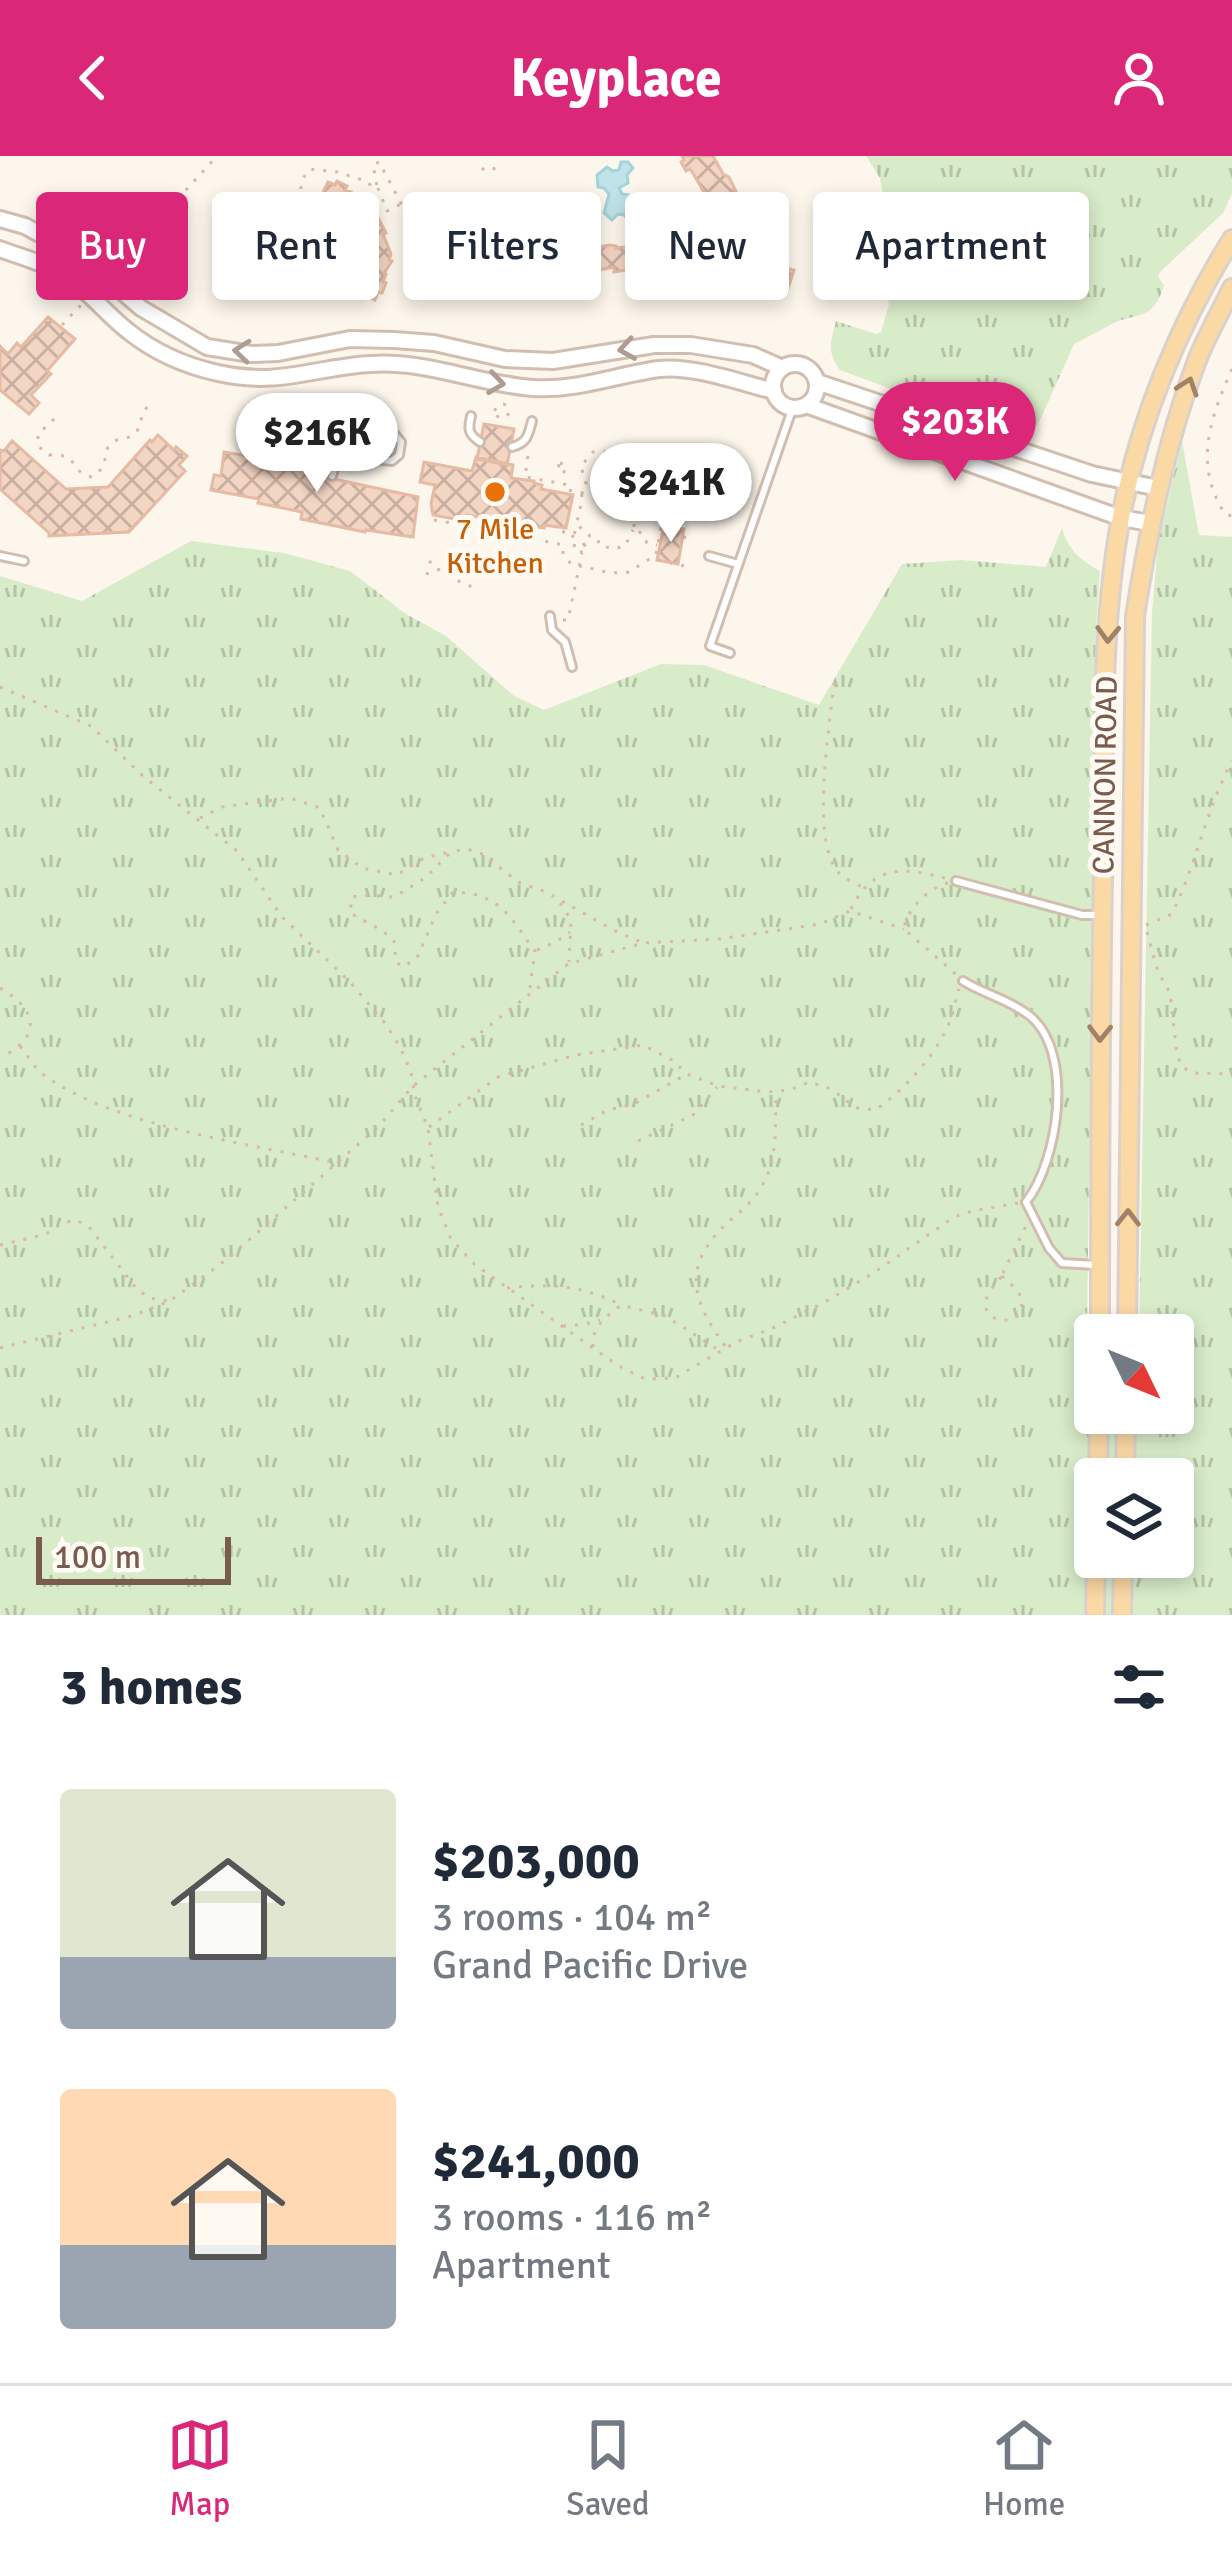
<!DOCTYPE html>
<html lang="en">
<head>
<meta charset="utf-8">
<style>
	body { margin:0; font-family:Signika,sans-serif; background:#f2f2f3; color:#1f2937; height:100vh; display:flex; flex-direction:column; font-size:45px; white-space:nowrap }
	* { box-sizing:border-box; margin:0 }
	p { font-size:39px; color:#747a83 }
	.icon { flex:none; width:66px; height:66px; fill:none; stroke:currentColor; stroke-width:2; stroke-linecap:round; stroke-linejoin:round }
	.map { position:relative; height:1459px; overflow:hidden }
	.side { display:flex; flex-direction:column; background:#fff; flex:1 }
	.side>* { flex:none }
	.guide { position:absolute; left:36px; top:36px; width:1161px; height:108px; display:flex; gap:24px }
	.needle { width:78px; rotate:133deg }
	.fabs { position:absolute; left:1074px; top:1158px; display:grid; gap:24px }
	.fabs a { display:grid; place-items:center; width:120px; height:120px; border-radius:12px; background:#fff; box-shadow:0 6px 18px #0003; font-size:60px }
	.scale { position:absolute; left:36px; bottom:30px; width:195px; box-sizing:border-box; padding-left:12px; border:6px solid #7a5c4d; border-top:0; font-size:33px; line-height:42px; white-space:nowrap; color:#7a5c4d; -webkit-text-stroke:9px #fffaf3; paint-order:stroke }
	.price { position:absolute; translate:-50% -102px; padding:0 27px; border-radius:42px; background:#fff; color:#222; font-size:39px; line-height:78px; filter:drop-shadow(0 3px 6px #0008) }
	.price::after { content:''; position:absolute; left:50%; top:72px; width:36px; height:27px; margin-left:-18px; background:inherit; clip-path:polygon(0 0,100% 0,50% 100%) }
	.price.on { background:#db2777; color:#fff }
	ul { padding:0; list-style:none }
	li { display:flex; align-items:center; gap:36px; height:300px; padding:0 60px }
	li span { display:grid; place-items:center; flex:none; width:336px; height:240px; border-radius:12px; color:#555 }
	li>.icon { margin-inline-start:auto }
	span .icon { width:144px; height:144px; fill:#fffc; stroke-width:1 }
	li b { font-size:51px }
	h2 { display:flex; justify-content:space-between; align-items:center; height:144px; padding:0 60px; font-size:51px }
	.tag { padding:0 42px; border-radius:12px; background:#fff; box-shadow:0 6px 18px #0003; font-size:42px; line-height:108px }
	.tag.on { background:#db2777; color:#fff }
	header { display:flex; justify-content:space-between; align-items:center; height:156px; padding:0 60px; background:#db2777; color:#fff; font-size:54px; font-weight:700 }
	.tabs { display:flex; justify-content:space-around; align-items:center; height:168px; border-top:3px solid #e0e1e3; background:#fff; font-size:33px; color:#747a83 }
	.tabs a { display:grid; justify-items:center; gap:6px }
	.tabs .on { color:#db2777 }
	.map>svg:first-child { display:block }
	.grass { fill:url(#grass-tufts); fill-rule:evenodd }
	.water { fill:#bfe3e8; stroke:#a5d3da; stroke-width:3 }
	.building { fill:url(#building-cross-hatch); stroke:#e6bba3; stroke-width:3 }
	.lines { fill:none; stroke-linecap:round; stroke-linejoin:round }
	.service-casing { stroke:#d1beb0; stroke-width:12 }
	.tertiary-casing { stroke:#d1beb0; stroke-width:20 }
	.primary-casing { stroke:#dad1cd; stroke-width:22 }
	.path { stroke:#d9b8a5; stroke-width:3; stroke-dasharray:3 9; stroke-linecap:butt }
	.service { stroke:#fff; stroke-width:6 }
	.tertiary { stroke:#fff; stroke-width:14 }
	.primary { stroke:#fbd9a5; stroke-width:16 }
	.oneway { stroke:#af9d94 }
	.oneway2 { stroke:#a18267 }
	.food-dot { fill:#e8710a; stroke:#fffaf3; stroke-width:4.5 }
	.labels { text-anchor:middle; stroke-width:10; stroke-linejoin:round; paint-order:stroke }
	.food-label { font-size:30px; fill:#c56008; stroke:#fffaf3 }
	.street-label { font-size:30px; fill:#7a5c4d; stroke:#fffaf3 }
</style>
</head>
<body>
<header><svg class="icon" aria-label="back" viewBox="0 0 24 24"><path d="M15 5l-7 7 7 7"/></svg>Keyplace<svg class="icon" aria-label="person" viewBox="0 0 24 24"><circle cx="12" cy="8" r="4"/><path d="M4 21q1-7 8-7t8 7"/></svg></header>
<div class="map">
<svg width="1232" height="1459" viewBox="0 0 1232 1459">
	<defs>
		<pattern id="grass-tufts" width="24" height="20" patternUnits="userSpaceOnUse" patternTransform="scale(3)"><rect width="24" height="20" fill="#d8ecc9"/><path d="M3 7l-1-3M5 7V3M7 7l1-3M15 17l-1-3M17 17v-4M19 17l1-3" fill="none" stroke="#b4c2a5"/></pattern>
		<pattern id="building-cross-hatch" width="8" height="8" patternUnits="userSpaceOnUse" patternTransform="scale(3)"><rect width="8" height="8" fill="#f3d5c3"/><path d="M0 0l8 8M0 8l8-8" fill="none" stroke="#cab0a1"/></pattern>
	</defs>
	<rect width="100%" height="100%" fill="#fdf6ec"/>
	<path class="grass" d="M866,0H1232V38L1223,57L1160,116L1158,121L1164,129C1153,167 1136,155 1110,169C1098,175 1087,182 1074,188L1041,262L1036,270L1025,274L945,249L947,233L934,229L926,246L840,214C826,194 831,187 836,165L876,178L881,176L889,148L877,114L868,71L881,76L889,72L880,22Z
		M1182,285L1199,379L1232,381V1459H0V420L82,445L191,385L284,397L350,415L406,458L446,480L514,540L544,554L661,508L704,509L819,549L902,408L961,404L1046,411L1062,372C1068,394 1080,404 1100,415L1096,471L1086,1252L1095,1253V1257H1173V1179H1139L1152,457L1158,387ZM1095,1323H1173V1401H1095Z"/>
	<path class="water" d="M621,6H628L633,12L627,19L628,27L619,32L622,38L629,39V47L635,50L640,42L650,45L653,40L659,46L657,54L645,58V66L640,70L633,69L624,59L618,58L612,64L604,57L609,38L604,32L598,31L597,19L607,11L613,15L619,14Z"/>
	<path class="building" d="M682,0H713L723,18L729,21L748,60L751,58L755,64L749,67L748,64L745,65L747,69L729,80L725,72L721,74L716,65L719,64L716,57L694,19L690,13L686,15L681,6L684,4Z
		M337,25L347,30L345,34L351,36L350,39L356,42L357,38L367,43L366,45L371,48L386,77L383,78L391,98L389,104L392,105L384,117L386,118L383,126L386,127L382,137L378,136L375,144L355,136L363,117L367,119L369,115L364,113L368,101L367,98L358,102L355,95L361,92L353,73L347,75L344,67L353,64L352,61L341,57L343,54L319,45L328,26L335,29Z
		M487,69L505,72L503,76L510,79L560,93L561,89L572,92L571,95L577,96L571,116L554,110L552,115L530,107L529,110L520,108L521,105L497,98L499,94L481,90Z
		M338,78L346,99L315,112L307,90Z
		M678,80L687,83L690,104L670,105L671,109L646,112L647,114L639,115L638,112L614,116V111L595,115L592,92L610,89L616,90V92L661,87L660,84Z
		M717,91L727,94L726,98L732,101L759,109L782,115L783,111L794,114L787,136L776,133L774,138L751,130L750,133L742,130L743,127L720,121L721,116L702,111L708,92L716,94Z
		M48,161L75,183L47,215L51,218L31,239L39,247L29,258L0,234V190L8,198L17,187L21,191Z
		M484,268L514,273L507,309L477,303Z
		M158,279L174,294L176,291L187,300L179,309L185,315L129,376L49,380V377L0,333V294L4,295L12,285L66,333L108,331L150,284L152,286Z
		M224,296L322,313L320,320L418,341L413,381L366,374L365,376L301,363L302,356L258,347L259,343L211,334L214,319L221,320Z
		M476,301L513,309L511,322L534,325V327L542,329L541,333L573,339L566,372L544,369V372L467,359L466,365L433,359L431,348L435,329L420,326L424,306L472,315Z
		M664,369L684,373L678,408L657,404Z"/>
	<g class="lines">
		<defs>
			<path id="service" d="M471,260C468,273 468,278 480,286
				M386,278L395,279L401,286L399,299L392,305L383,304L376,299L374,290Z
				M512,291C527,287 528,280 532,265
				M332,320C338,296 351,292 374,290
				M0,400L24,405
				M709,400L738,408
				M550,460L552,474L565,486L572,511
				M730,497L710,490L793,251
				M956,725L1082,759H1099
				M963,825C984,838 1012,845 1030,860C1075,897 1058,1006 1026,1046L1049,1092L1062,1107L1096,1109"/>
			<path id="tertiary" d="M0,63L25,70L83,102L141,152L207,191L251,198L278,197L350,183L394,184L434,187L505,203L553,205L654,189H691L753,199L782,212
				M0,93C21,101 48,108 67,121C90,136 107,159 128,175C154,196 186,210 218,217C279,231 314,211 371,208C426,204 478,228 533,232C576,235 616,219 659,213C693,209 741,227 774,235
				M773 230a22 22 0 1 1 44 0a22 22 0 1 1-44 0Z
				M817,226L1092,318L1158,332
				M806,249L1121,362L1150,367"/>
			<path id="primary" d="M1100,1179C1100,1027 1100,876 1103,724C1105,604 1099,479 1121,361C1139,264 1180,166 1232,83
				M1127,1179L1135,460C1149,373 1165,290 1196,207C1206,181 1220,157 1232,132
				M1098,1323L1099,1257
				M1125,1323L1126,1257
				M1095,1459L1096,1401
				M1122,1459L1123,1401"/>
		</defs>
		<use href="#service" class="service-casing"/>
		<use href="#tertiary" class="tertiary-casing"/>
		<use href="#primary" class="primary-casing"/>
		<path class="path" d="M482,12L485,15L500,11
			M378,32L387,55L403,47
			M426,55L409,62L431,107L436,104L426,72L437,67
			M332,80L314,69L312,54L299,55L297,50L303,22L310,13L338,16L368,26L372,32L377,30L373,9L379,6L409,62
			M113,114L217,0
			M62,169L83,147
			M1232,213C1210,263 1193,308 1225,358L1232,360
			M495 255a7 7 0 1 1 14 0a7 7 0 1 1-14 0Z
			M54,263L38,278V290L49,299C81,297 68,316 92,321C113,307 99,300 111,288C118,280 131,285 137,275C143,265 139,259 149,249
			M528,300L525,321L569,329L568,334L582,337L587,331L581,310L593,296H604L618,291L632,300C640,310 634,321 625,328L638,353L633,374L642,377L647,387L657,389
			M560,307L566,309L564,316L557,314Z
			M601,308L618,306L625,299
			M582,338L579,361L575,367L590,380L598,383L599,389L614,393L625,390L633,374
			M434,364L470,370L478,364L487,369L488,374L507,378L509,372L519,370L531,378L530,382L563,389V398L571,408L611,417L629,416L651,402L684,410
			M683,381L693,383
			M584,388L587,393L582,397L578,392Z
			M574,391L576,381L563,378L564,375L578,377L581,373
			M656,398L662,366L681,369
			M427,419L430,406L434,407L441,417L472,431
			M563,464H568L582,397
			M834,527C830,569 810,684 838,716C843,722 855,727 862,731
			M0,531L91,570L144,621L237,695L282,761L349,825L384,866L399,889L411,916L415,940L428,972L438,1051L451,1083L474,1108L617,1209L645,1223L675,1222L736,1186L771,1173L825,1146L875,1116L954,1061L972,1055L1018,1047
			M200,662L222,651L290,642L320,652L338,694L362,712L397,719L424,702L449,696
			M948,727C929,731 906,754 904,773L958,820
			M560,747L571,764L569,806
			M851,753C874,707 904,711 948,723
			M1146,769L1172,758C1196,709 1206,654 1232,605
			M1147,776L1158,816L1170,837L1177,899L1182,911L1193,917L1232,918
			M537,794L556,786L570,776
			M0,832C32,850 45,876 7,898L0,896
			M530,832L535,795C509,760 500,737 453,736L436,758L417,802L403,811L396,806L394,785L383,775L350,757L352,741L363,739L394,741L425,722L451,696L465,693L479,696L520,727L546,736L615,775L641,786
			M20,890C28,900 34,912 44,919C111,969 249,988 332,1006
			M581,969L608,954L634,948L685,919
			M429,971L498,921L576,899L643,889L672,904L687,918L718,930L767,936L789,934L810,926L831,933L856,952L875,954C906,933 938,897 951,862C954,852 956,842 959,833
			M638,985L693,959L717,931
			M0,1089L46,1078L63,1067L76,1064L89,1071L136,1132L149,1142L168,1145
			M1003,1117L1028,1066
			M1002,1120L1018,1135L1023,1146L1016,1162C998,1169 977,1158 989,1137C992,1131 997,1126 1002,1120Z
			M507,1132C550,1127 580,1129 619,1148
			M563,1170L585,1168L600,1164
			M725,1190C692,1144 681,1112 726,1068C737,1058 751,1048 759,1035C779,1005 775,970 776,935
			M593,1191C591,1171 606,1161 621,1149L665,1160L719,1194
			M0,1192L132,1160L170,1145L226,1104L378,971L413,930L568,808L643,787L720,783L820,768L850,755L904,773"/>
		<use href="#service" class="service"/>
		<use href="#tertiary" class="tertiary"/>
		<use href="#primary" class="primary"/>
	</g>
	<defs><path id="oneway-chevron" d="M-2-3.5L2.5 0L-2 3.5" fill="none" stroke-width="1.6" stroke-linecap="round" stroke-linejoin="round" transform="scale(3)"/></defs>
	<g class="oneway">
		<use href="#oneway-chevron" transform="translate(627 193) rotate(171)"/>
		<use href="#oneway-chevron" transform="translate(242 195) rotate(-174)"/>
		<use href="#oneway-chevron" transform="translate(496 227) rotate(8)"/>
	</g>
	<g class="oneway2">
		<use href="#oneway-chevron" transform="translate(1188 230) rotate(-71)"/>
		<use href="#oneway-chevron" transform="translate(1108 478) rotate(92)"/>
		<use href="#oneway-chevron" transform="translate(1100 877) rotate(91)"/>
		<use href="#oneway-chevron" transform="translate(1128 1062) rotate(-89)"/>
	</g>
	<circle class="food-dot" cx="495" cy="336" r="12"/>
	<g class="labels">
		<g class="food-label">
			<text x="495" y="383">7 Mile<tspan x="495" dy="34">Kitchen</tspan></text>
		</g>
		<g class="street-label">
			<text transform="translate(1105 619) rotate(-89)" y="10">CANNON ROAD</text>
		</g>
	</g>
</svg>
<div class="fabs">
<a><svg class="needle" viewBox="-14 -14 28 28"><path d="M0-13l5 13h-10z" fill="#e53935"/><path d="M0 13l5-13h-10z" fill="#747a83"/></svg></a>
<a><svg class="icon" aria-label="layers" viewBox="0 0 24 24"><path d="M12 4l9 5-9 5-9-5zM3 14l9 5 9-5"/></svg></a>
</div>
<div class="scale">100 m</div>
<b class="price on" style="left:955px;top:328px">$203K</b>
<b class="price" style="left:317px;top:339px">$216K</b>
<b class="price" style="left:671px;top:389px">$241K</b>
<div class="guide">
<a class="tag on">Buy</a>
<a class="tag">Rent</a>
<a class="tag">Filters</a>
<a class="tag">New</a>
<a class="tag">Apartment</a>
</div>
</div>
<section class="side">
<h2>3 homes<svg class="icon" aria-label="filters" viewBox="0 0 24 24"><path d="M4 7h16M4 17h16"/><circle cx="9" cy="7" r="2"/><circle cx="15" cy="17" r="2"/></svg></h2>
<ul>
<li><span style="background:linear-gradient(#dfe7d0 70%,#9aa5b1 0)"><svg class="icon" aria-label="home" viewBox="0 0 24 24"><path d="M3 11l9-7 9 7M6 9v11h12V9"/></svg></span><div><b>$203,000</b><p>3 rooms · 104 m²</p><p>Grand Pacific Drive</p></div></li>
<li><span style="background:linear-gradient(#ffd9b3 65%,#9aa5b1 0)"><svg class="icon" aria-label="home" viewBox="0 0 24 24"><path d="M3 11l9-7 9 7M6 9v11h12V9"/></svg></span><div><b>$241,000</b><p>3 rooms · 116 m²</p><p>Apartment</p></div></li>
</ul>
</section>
<nav class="tabs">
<a class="on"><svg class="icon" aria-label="map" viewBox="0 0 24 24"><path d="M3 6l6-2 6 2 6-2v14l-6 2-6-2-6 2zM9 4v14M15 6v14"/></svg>Map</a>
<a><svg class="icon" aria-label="saved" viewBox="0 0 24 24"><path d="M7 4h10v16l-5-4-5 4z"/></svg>Saved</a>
<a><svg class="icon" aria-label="home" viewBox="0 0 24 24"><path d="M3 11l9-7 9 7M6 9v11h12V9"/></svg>Home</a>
</nav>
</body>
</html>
